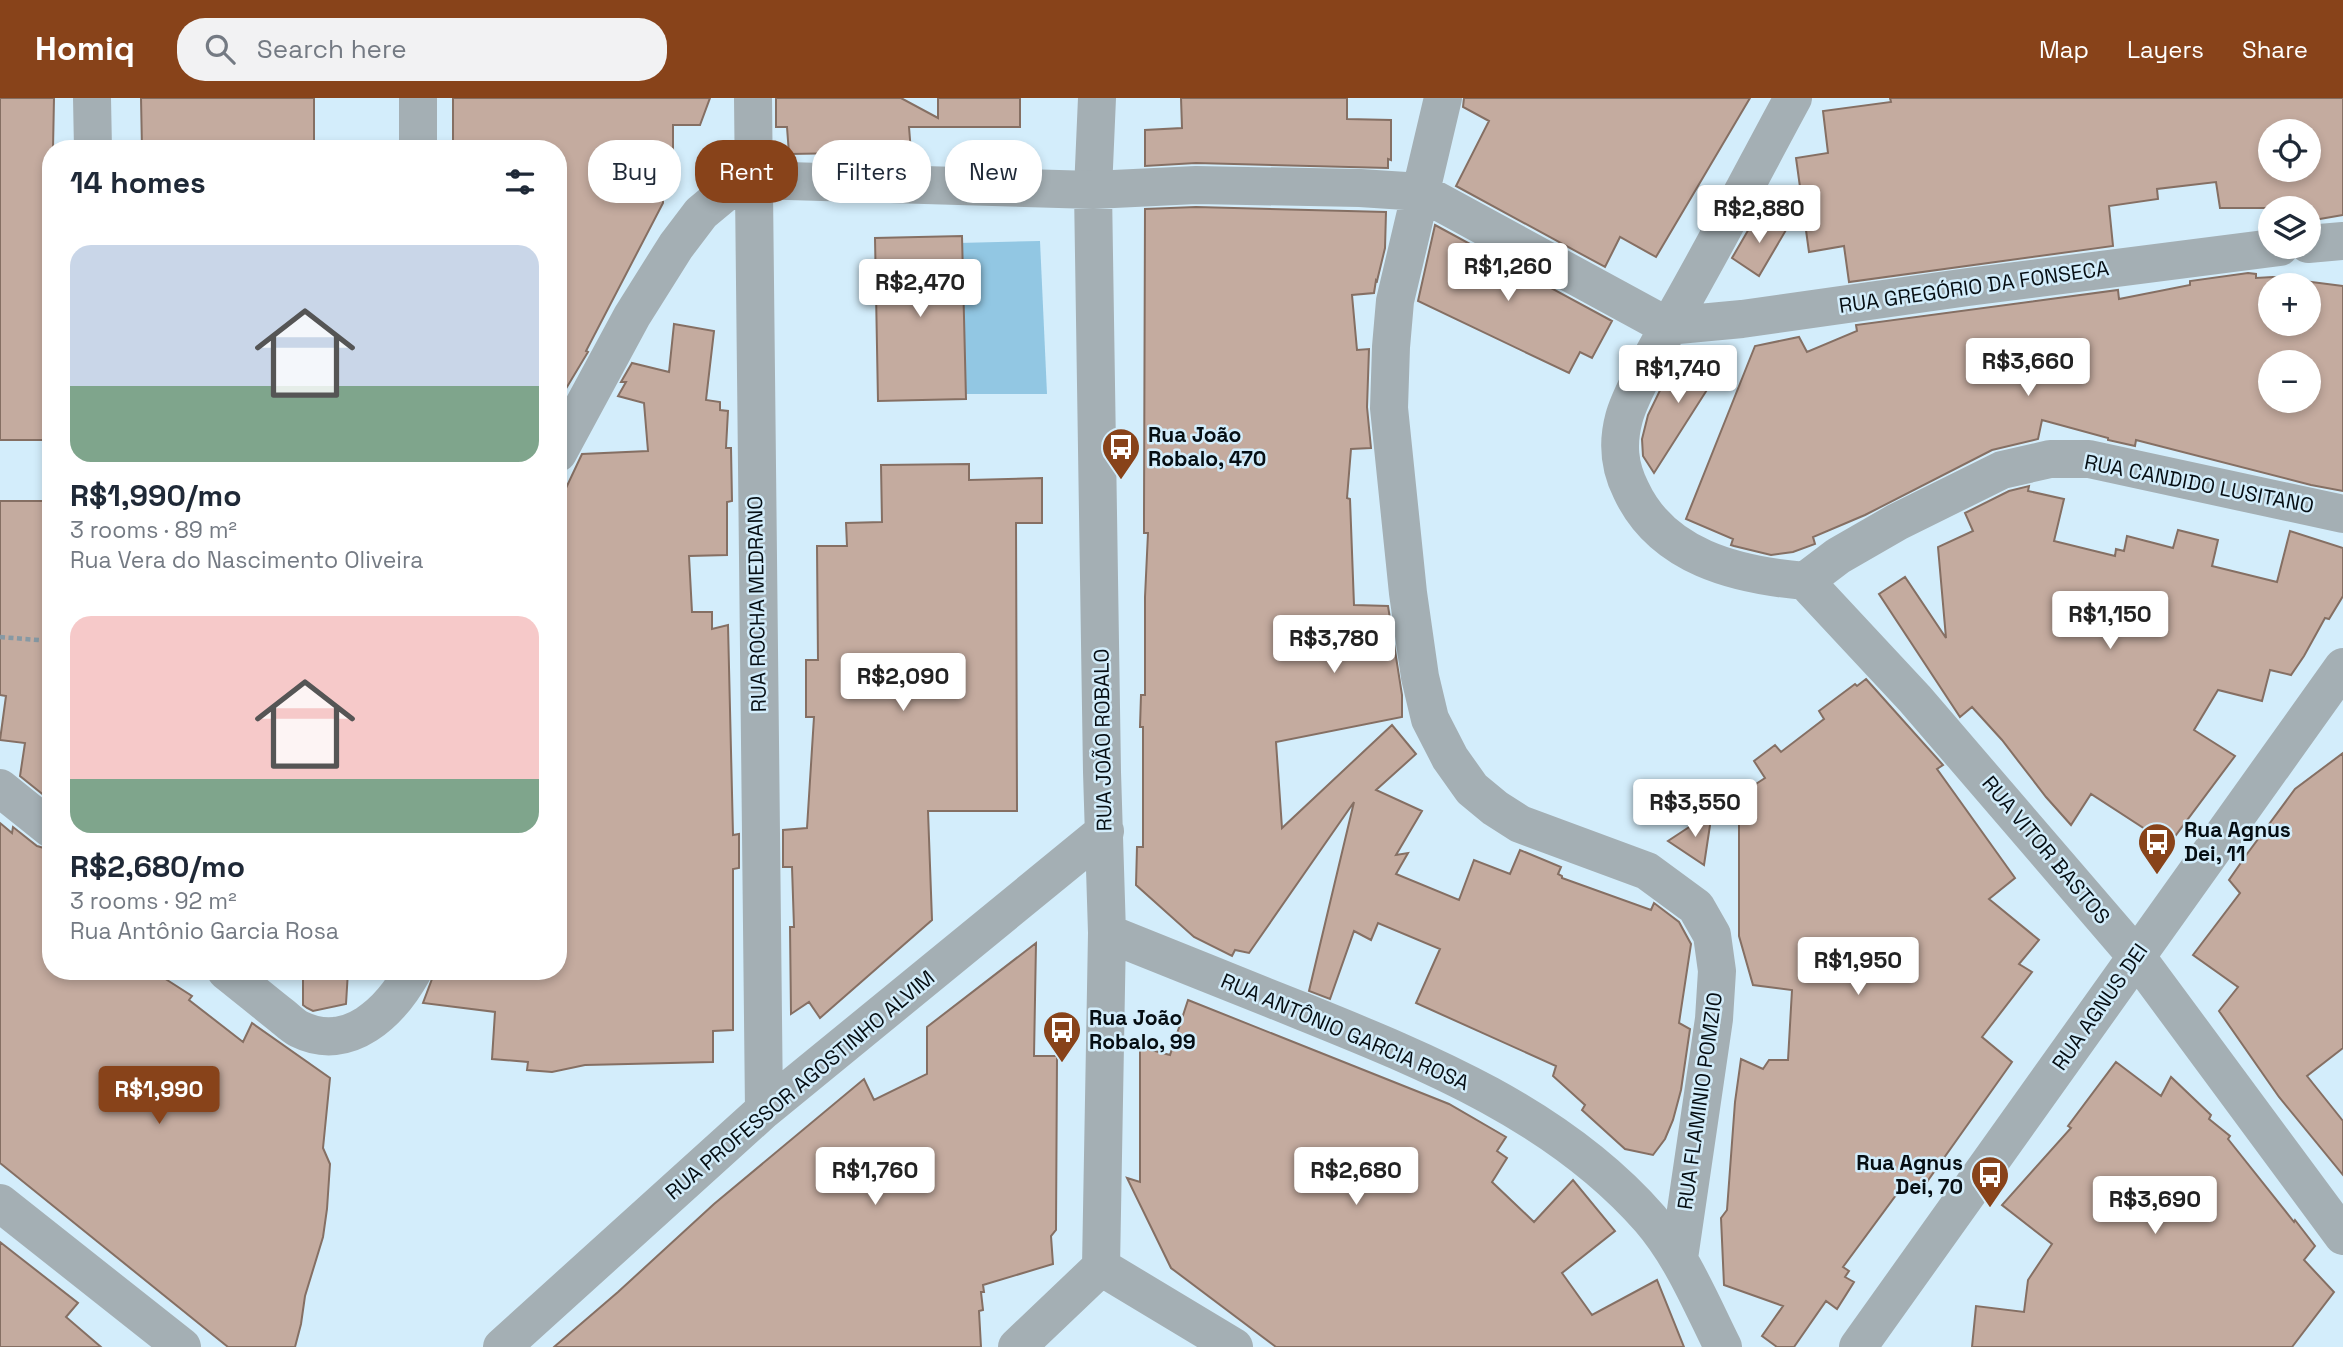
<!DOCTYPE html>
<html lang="en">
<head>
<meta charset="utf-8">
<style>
	body { margin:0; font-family:"Space Grotesk",sans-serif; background:#f2f2f3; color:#1f2937; height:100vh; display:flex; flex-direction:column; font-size:26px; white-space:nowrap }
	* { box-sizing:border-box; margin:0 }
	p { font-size:23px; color:#747a83 }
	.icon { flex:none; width:38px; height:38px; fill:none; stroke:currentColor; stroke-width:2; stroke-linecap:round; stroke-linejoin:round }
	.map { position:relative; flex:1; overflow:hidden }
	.side { position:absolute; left:42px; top:42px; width:525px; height:840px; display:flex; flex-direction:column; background:#fff; border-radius:28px; box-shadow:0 4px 10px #0003 }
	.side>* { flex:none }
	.banner { position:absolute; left:588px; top:42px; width:665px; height:63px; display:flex; gap:14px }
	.buttons { position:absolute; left:2258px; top:21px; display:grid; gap:14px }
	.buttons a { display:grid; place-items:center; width:63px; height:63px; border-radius:50%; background:#fff; box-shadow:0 4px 10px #0003; font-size:35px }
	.price { position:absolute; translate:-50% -60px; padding:0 16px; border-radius:7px; background:#fff; color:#222; font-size:23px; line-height:46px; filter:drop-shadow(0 2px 4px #0008) }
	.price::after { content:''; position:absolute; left:50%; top:42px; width:21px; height:16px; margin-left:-10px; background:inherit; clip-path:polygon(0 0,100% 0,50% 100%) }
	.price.current { background:#88431a; color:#fff }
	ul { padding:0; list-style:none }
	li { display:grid; align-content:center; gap:14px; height:371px; padding:0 28px }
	li span { display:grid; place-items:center; height:217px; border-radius:21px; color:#555 }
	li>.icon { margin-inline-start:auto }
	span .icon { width:126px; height:126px; fill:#fffc; stroke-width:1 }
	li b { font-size:30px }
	h2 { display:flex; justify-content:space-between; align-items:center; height:84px; padding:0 28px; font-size:30px }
	.pill { padding:0 24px; border-radius:28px; background:#fff; box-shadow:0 4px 10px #0003; font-size:24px; line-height:63px }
	.pill.current { background:#88431a; color:#fff }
	header { display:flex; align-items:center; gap:42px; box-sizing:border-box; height:98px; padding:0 35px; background:#88431a; color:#fff }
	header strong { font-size:33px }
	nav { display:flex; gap:38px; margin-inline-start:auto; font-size:24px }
	.search { width:490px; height:63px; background:#f2f2f3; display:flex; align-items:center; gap:18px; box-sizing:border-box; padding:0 24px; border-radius:28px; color:#747a83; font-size:26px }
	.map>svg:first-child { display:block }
	.green { fill:#92c7e3 }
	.building { fill:#c4ab9f; stroke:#856f63; stroke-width:2; fill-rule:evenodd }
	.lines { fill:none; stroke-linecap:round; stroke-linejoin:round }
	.path { stroke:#8699a4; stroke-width:4.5; stroke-dasharray:5 3.5; stroke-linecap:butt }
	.minor { stroke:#a4afb4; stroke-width:38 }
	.labels { text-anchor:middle; stroke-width:5; stroke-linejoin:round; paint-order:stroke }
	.street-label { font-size:21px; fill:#060e13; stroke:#d3edfb }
	.poi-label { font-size:21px; font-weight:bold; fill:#060e13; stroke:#d3edfb; text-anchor:start }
</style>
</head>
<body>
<header>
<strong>Homiq</strong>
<div class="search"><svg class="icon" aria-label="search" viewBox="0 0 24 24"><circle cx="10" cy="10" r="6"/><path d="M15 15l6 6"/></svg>Search here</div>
<nav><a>Map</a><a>Layers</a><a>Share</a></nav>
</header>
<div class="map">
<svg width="2343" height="1249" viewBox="0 0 2343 1249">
	<rect width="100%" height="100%" fill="#d3edfb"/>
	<path class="green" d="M1040,143L1047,296H962L958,145Z"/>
	<path class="building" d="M0,0H54L53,51H51V342H0Z
		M141,0H314V50L142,51Z
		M453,0H710L700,27H673V59H663V105L586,253L588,254L558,304V51H453Z
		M776,0H901L938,20V0H1020V29H909L911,54L789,56L787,29H776Z
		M1181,0H1347V21L1391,22V62L1388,61V70L1196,65L1145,68V32L1182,30Z
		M1464,0H1750L1656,159L1620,139L1605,169L1456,88L1489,23L1463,9Z
		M1890,0H2343V117L2308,123V110H2220L2216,84L2157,91L2158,101L2109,108L2113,148L1849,184L1844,148L1809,154L1796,60L1828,55L1823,13L1891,4ZM2270,33H2308V72H2270Z
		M1196,109L1386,114L1385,150L1377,183L1376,182L1374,195L1352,197L1357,252L1369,251L1367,309L1371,350L1351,351L1347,400L1350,401L1354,507L1388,508L1402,597V619L1276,644L1282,730L1392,627L1416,656L1376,692L1422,713L1396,757L1408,755L1396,776L1459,802L1474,762L1510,776L1520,752L1561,769L1558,776L1562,778V780L1651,812L1654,805L1679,824L1691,846L1679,925L1690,931L1681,992L1673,1022L1665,1041L1653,1057L1625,1051L1582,1012L1585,1007L1553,978L1556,968L1416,905L1440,851L1378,825L1371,842L1354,833L1330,901L1309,893L1354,704L1249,855L1235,852L1232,858L1194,839L1136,787L1137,749H1143V629H1140L1141,597H1145V499L1148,435H1144V417L1145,111Z
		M1757,117L1786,132L1759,178L1732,160Z
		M1435,127L1612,223L1592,260L1580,254L1569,275L1418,203Z
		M962,138L966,301L878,303L875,140Z
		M2248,175L2256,176V180L2273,179L2343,188V393L2311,387L2136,342L2135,348L2108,342V340L2042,322L2038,341L1992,352L1865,417L1813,439L1815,446L1793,454L1771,457L1734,448L1731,447L1733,441L1686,421L1755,248L1799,239L1807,254L1857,233L1856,227L2118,192L2119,201L2190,187V183ZM2270,187H2308V226H2270ZM2270,264H2308V303H2270Z
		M674,226L714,233L706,302L720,304V312L728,313L726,350H731L732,403L727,404V457L689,458L692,514H712V531L728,527L733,737L739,736V770L733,771V932L713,933V964L585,967L552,974L527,972L528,964L492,961L495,914L423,905L435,873H558V407L582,356L648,353L644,305L618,298L626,284H621L632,265L669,274Z
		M1733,251L1654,375L1643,358L1642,341L1648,317L1666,280L1669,281L1674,268Z
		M969,366V382L1042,380V425H1016L1017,713H928L932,822L820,920L809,904L791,916L790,829H794L792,769H783V732L807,730L814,619H806V562H818L817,448H847L846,425L882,424L881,367Z
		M2029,388L2028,393L2064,401L2054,443L2115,458L2116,451L2124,453L2127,438L2173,450L2178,432L2218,442L2212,468L2277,484L2290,433L2343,450V498L2329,521L2325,520L2304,558L2291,577L2270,572L2262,603L2218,592L2194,632L2235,658L2164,753L2148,733L2091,696L2071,727L2046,699L2002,642L1972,609L1960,619L1879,496L1905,479L1946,540L1938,449L1973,433L1965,415L2009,393Z
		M0,403H51V703L20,678L25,645L0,642L6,598L0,597Z
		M1866,581L1943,667L1937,671L2015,780L1989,801L2039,842L2019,866L2032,874L1982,939L2012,964L1919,1095L1905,1085L1843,1169L1849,1173L1845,1179L1854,1184L1837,1211L1826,1203L1794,1249H1777L1762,1238L1783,1208L1724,1187L1721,1120L1727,1112L1735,1004L1741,961L1763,971L1769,962H1788L1792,892L1753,887L1739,838V697L1765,680L1754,663L1775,647L1781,654L1824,621L1819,613L1855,586L1857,588Z
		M2343,655V950L2307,978L2343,1023V1077L2279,999L2219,913L2238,889L2193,857L2240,795L2229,782L2247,756L2295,691Z
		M1712,714L1704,767L1668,743Z
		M0,725L12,735L13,729L37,748L51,752V873H153L192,898L189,902L243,944L252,925L330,980L323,1050L330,1066L327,1111L323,1139L305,1198L301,1226L295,1249H228L0,1065Z
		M1036,845L1034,958H1057L1056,1132L1051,1138L1053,1166L983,1187L984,1194H981L983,1212L979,1213L981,1249H554L618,1194L714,1106L864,981L874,1002L927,976V929Z
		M303,873H348L346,906L313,913L307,910L303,907Z
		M1188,902L1449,1006L1506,1039L1497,1053L1507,1060L1492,1084L1534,1124L1573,1082L1615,1133L1562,1175L1592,1217L1657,1182L1684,1249H1276L1171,1170L1127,1080L1140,1084V949L1170,957Z
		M2116,964L2161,998L2171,979L2211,1017L2209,1021L2230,1038L2228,1041L2294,1124L2295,1122L2315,1148L2304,1162L2334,1194L2292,1249H1972L1976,1208L2024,1214L2028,1182L2052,1146L2002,1107L2071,1030L2068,1028Z
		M0,1144L78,1205L66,1219L101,1249H0Z"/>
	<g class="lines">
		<path class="path" d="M0,539L51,543"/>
		<path class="minor" d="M92,0L93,51
			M753,0L764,1012
			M1443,0L1395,203L1391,249L1389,310L1408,495L1420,579L1430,621L1450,660L1472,691L1495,710L1520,726L1647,773L1696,809L1712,837L1717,873L1714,921L1679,1160
			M1793,0C1761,59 1730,119 1697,178C1679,211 1660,243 1643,276C1636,290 1628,305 1624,320C1617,346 1619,368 1631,392C1662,459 1736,477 1805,483L1838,458L1897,424L2002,372L2050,361H2089L2343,416
			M418,51V0
			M2308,146L2343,143
			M558,355L632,218L676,148L701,115L725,95L752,82L1093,92L1196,87L1360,90L1421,94L1667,228L1742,221L1968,189L2280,149
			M1805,483L1915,601L2136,858L2343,1138
			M0,690L51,731
			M1107,835C1173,861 1238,888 1304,914C1428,964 1559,1017 1650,1121C1682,1158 1701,1205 1723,1249
			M226,873C245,888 263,903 282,918C287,922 293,928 299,931C349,956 391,913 413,873
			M0,1105L182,1249
			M1101,1169L1234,1249
			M502,1249L764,1012L1105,733
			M1017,1249L1101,1169L1107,835L1102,674L1093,92L1097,0
			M1858,1249L2343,569"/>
	</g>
	<defs>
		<symbol id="bus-pin" viewBox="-11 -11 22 30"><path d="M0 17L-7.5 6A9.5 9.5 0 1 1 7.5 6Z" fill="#88431a" stroke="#d3edfb"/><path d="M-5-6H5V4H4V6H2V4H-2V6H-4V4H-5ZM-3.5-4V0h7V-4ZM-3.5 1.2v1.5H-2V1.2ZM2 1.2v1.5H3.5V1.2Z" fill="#fff"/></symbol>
	</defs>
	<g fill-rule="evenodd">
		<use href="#bus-pin" x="1099" y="327" width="44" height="60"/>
		<use href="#bus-pin" x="2135" y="722" width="44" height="60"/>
		<use href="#bus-pin" x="1040" y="910" width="44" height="60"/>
		<use href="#bus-pin" x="1968" y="1055" width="44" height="60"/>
	</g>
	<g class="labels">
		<g class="street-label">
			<text transform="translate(1974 189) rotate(-8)" y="7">RUA GREGÓRIO DA FONSECA</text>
			<text transform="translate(2199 386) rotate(11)" y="7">RUA CANDIDO LUSITANO</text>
			<text transform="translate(757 506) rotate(-91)" y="7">RUA ROCHA MEDRANO</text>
			<text transform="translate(1103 642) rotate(-91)" y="7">RUA JOÃO ROBALO</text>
			<text transform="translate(2046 752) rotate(50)" y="7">RUA VITOR BASTOS</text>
			<text transform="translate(2100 909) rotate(-55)" y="7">RUA AGNUS DEI</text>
			<text transform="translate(1345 934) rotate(23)" y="7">RUA ANTÔNIO GARCIA ROSA</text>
			<text transform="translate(800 987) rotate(-40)" y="7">RUA PROFESSOR AGOSTINHO ALVIM</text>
			<text transform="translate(1700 1003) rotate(-82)" y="7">RUA FLAMINIO POMZIO</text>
		</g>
		<g class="poi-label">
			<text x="1148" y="344">Rua João<tspan x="1148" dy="24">Robalo, 470</tspan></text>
			<text x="2184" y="739">Rua Agnus<tspan x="2184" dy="24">Dei, 11</tspan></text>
			<text x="1089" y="927">Rua João<tspan x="1089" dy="24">Robalo, 99</tspan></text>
			<text x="1963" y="1072" text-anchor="end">Rua Agnus<tspan x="1963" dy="24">Dei, 70</tspan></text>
		</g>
	</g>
</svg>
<div class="buttons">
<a><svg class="icon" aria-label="locate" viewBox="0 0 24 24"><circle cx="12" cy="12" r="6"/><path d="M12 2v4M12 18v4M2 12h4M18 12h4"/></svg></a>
<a><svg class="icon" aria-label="layers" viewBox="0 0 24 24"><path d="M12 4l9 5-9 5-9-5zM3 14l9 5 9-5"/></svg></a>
<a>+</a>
<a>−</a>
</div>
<b class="price" style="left:1759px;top:147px">R$2,880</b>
<b class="price" style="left:1508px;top:205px">R$1,260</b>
<b class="price" style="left:920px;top:221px">R$2,470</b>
<b class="price" style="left:2028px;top:300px">R$3,660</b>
<b class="price" style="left:1678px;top:307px">R$1,740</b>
<b class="price" style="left:2110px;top:553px">R$1,150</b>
<b class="price" style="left:1334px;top:577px">R$3,780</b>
<b class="price" style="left:903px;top:615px">R$2,090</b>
<b class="price" style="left:1695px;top:741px">R$3,550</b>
<b class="price" style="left:1858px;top:899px">R$1,950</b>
<b class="price current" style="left:159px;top:1028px">R$1,990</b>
<b class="price" style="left:875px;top:1109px">R$1,760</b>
<b class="price" style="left:1356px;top:1109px">R$2,680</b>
<b class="price" style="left:2155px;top:1138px">R$3,690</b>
<div class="banner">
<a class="pill">Buy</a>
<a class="pill current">Rent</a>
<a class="pill">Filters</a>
<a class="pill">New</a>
</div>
<section class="side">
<h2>14 homes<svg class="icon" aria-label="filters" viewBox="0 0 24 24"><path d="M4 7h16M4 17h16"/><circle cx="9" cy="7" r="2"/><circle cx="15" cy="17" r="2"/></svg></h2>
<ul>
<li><span style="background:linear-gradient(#c9d6e8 65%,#7fa58c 0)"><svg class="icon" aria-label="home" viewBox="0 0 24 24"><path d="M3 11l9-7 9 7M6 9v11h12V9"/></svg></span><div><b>R$1,990/mo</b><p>3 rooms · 89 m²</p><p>Rua Vera do Nascimento Oliveira</p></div></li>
<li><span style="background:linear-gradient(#f6c9c9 75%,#7fa58c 0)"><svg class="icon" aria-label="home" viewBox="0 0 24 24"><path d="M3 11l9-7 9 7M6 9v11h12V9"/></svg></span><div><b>R$2,680/mo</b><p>3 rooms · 92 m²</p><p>Rua Antônio Garcia Rosa</p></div></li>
</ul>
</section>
</div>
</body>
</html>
